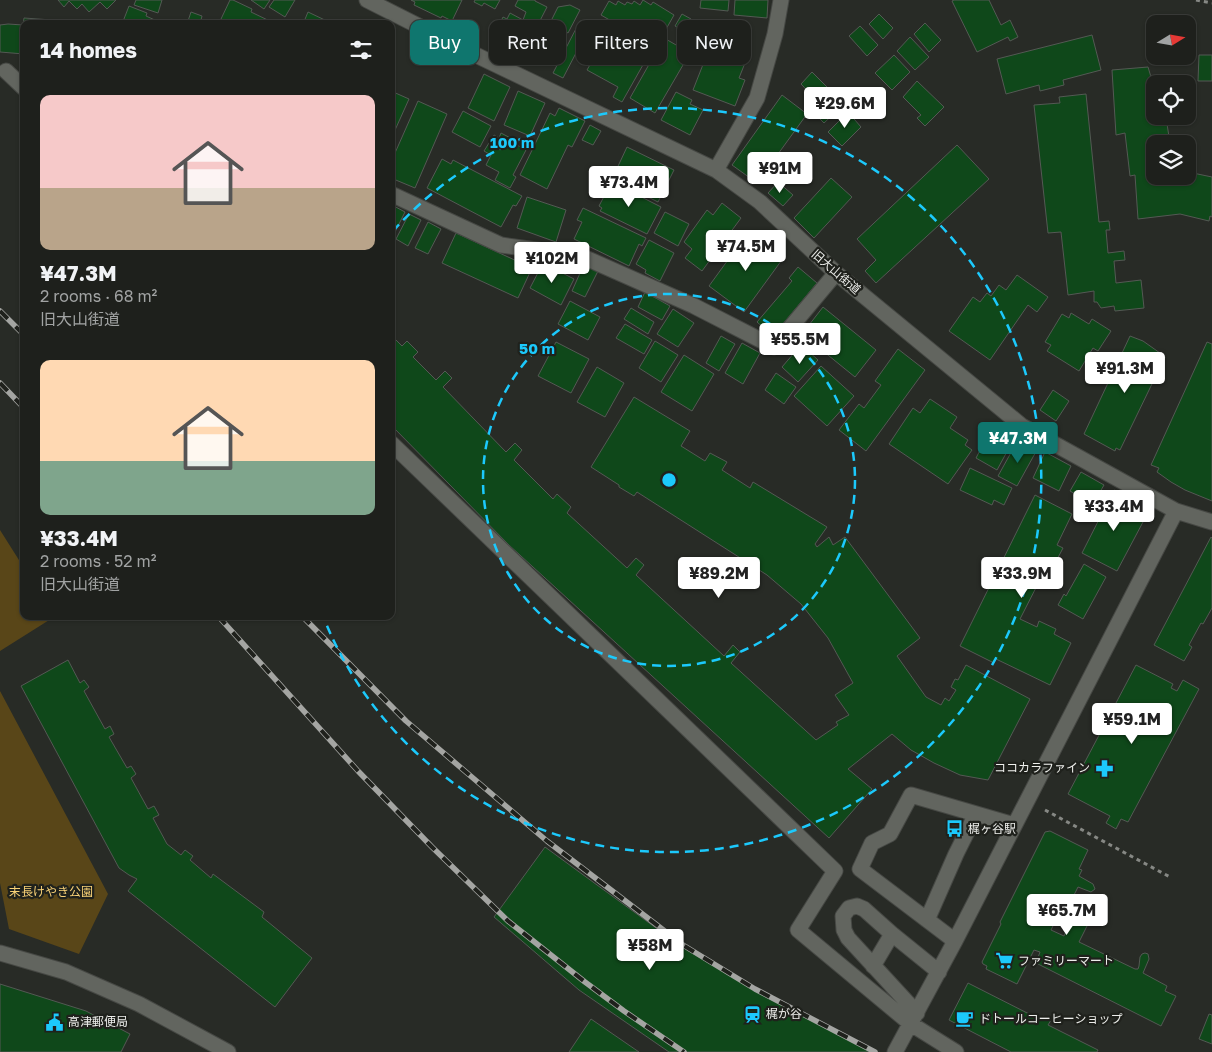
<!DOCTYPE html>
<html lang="en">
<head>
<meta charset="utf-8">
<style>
	body { margin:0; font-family:"Golos Text","Noto Sans JP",sans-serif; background:#262825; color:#f1f3f6; height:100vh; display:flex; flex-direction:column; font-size:19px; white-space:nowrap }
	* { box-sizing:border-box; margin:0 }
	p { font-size:16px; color:#a1a3a3 }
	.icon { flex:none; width:28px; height:28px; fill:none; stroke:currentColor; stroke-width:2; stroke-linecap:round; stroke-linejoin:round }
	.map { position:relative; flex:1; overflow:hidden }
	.drawer { position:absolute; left:20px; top:20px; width:375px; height:600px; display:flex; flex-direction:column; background:#1e201c; border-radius:10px; box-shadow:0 1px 4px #0004,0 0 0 1px #3c3e3b }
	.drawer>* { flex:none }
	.guide { position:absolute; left:410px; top:20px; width:475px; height:45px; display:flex; gap:10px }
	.needle { width:32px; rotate:79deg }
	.buttons { position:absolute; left:1146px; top:15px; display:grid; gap:10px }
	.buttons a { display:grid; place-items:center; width:50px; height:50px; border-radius:10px; background:#1e201c; box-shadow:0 1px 4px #0004,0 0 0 1px #3c3e3b; font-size:25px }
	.price { position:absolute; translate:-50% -42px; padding:0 11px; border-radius:5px; background:#fff; color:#222; font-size:16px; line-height:32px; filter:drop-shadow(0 1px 2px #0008) }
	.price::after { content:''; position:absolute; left:50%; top:30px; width:15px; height:11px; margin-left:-8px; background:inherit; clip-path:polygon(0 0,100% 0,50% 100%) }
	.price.on { background:#0f766e; color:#fff }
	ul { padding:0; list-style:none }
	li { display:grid; align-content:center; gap:10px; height:265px; padding:0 20px }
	li span { display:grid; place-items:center; height:155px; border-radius:10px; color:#555 }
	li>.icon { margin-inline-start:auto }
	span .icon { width:90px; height:90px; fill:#fffc; stroke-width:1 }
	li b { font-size:21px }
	h2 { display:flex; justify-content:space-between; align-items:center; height:60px; padding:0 20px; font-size:21px }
	.tag { padding:0 18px; border-radius:10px; background:#1e201c; box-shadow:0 1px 4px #0004,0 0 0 1px #3c3e3b; font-size:18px; line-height:45px }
	.tag.on { background:#0f766e; color:#fff }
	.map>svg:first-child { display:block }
	.green { fill:#594618 }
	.building { fill:#0f481a; stroke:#545954 }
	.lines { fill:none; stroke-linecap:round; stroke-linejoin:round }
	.minor-casing { stroke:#464844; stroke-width:17 }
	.path { stroke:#868884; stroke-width:3; stroke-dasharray:4 4; stroke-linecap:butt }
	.minor { stroke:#62655f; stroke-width:15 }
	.rail-casing { stroke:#a4a5a2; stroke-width:5.5 }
	.rail { stroke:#1f211c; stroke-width:4; stroke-dasharray:11; stroke-linecap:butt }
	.ring { fill:none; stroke:#1cc9fc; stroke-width:2.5; stroke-dasharray:9 6 }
	.labels { text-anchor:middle; stroke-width:4.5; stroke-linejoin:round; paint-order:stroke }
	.street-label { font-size:12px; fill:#edeeeb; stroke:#1f211c }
	.poi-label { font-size:12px; fill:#edeeeb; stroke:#1f211c; text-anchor:start }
	.park-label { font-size:12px; fill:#f9d277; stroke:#1f211c }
	.centre { fill:#1cc9fc; stroke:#1f211c; stroke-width:2.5 }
	.ring-label { font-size:15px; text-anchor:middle; font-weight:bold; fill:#1cc9fc; stroke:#1f211c; stroke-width:4.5; stroke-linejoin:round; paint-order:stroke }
</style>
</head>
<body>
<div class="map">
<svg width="1212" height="1052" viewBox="0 0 1212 1052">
	<rect width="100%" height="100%" fill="#282b26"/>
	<path class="green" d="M0,530L24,568V616L54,617L0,651Z
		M0,691L108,894L79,954L9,929L0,883Z"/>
	<path class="building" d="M58,0H116L107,9L100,2L89,12L82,4L77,9L69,1L64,7Z
		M136,0H162L158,13L134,5Z
		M230,0H233L252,9L251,12L276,24H223L224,21L221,19Z
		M251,0H270L264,9Z
		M274,0H295L285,17L269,7Z
		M411,0H462L452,21L442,16L441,18L414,5L415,2Z
		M475,0H500L495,9L484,3L482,6L474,2Z
		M518,0H535V1L547,7L529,42L524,40L521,47L495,34L503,17L507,19L510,13L523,20L526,12L515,6Z
		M643,0L651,5L653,2L674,15L656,47L601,15L609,1L616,5L618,1L625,5L627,2L632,4L634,1L640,5Z
		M701,0H729L728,11L700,8Z
		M735,0H768L767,18L734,15Z
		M954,0H989L1001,25L1010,20L1018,37L1010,41L1008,37L977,52L952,1Z
		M570,5L580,10L568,33L550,23L558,7Z
		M129,6L147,13L146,16L157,21L156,24H122Z
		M191,12L202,16L201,20L211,24H187Z
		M308,12L329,22L328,24H303Z
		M682,14L691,19L684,31L675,26Z
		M879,14L893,28L883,39L869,24Z
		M24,18L66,21V24H24V54L0,52V25L8,24L23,25Z
		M580,21L590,26L563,78L553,73Z
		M925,23L941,40L929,52L914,34Z
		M544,25L559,34L543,65L527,56Z
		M860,26L878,45L867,56L849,36Z
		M608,33L648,56L622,102L613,97L618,87L587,70Z
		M1092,35L1101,70L1063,80L1064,85L1040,91L1039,85L1006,94L997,59Z
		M910,37L929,57L915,70L897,51Z
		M664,38L690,53L655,113L630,98Z
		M713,39L749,53L739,78L745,80L735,106L693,90Z
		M894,55L910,72L892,90L875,73Z
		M1199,55H1212V81H1198Z
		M1148,67L1151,77L1156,80L1157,84H1155V116H1161L1162,123L1167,124L1170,143L1184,141L1185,144H1155V176H1188V172L1212,177V217L1210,216L1209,221L1180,214L1138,219L1135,175L1130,176L1125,133L1116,135L1112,70Z
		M812,72L831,91L819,103L801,84Z
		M484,74L510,87L494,121L468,108Z
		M917,81L944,107L925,126L917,118L921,115L903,97Z
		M391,91L409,99L391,139Z
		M518,91L545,103L530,136L504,125Z
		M676,92L692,100L690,104L703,110L690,135L661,120Z
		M1086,94L1099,222L1109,221L1110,230H1106L1108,253L1124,251L1125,260L1114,261L1116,283L1141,280L1144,308L1115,311L1114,306L1101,308L1097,302H1094V291L1068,295L1061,232L1048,233L1034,105L1060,103L1059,97Z
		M782,95L807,114L757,183L732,165Z
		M831,96L841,107L824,123L814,113Z
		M418,101L447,114L415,188L391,178V162Z
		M559,108L585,121L572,147L568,145L547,189L520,175L550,113L555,116Z
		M463,111L491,126L480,147L452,132Z
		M848,112L861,127L842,146L828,132Z
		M590,125L601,131L593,145L582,140Z
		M501,133L518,142L517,145L526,150L513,175L516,177L510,188L495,180L499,172L486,165L491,155L484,151L494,135L499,138Z
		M957,145L989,179L876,283L865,271L876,260L857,239Z
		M627,147L674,170L658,202L612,179Z
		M442,159L451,164L453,160L522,196L516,206L513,205L501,227L427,188Z
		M831,178L852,197L814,238L794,218Z
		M778,182L793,195L783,206L768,193Z
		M614,183L661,207L647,234L600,211L602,208L599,206L609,187L612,188Z
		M527,197L566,210L556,242L517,228Z
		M722,203L741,218L702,271L685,258L692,249L684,242L707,210L713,215Z
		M392,205L405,212L392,238L391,208Z
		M583,208L646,238L642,246L639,244L629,266L574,239L582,222L577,220Z
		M665,212L689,224L678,246L654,233Z
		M409,214L421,220L408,246L396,239Z
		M428,222L441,229L428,254L415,248Z
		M749,231L784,257L744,312L709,286Z
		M456,233L532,268L518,298L442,263Z
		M649,240L674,253L660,281L645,273L646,270L636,264Z
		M543,263L574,279L561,305L530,288Z
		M584,264L598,271L585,297L572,291Z
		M798,267L817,283L773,336L757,322L792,281L789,278Z
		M1017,275L1048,297L1037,312L1028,305L990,360L949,331L973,297L980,302L987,293L991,296L999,285L1006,290Z
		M645,292L670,306L662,320L638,307Z
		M570,301L600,317L588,340L558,324Z
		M823,307L876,350L855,377L802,334Z
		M631,308L654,322L648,334L624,319Z
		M673,309L694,323L678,347L657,334Z
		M1071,313L1089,324L1092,319L1111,331L1098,351L1093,348L1079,371L1047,351L1051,345L1045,342L1062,314L1069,318Z
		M625,324L652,340L644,354L616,338Z
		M391,335L402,346L407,341L418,352L413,357L436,380L445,371L452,378L443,387L506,452L515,443L522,450L514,460L553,499L557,494L571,507L567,513L627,568L636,558L644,565L636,575L724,656L733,645L740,652L731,663L816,740L838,725L836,722L849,715L835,695L853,683L828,638L801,604L767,575L637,492L634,496L619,487V485L591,467L634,397L690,431L681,446L705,461L710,453L727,462L722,470L750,488L753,482L827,527L815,544L817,547L829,537L833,545L845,537L920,638L897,656L926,697L941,705L945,698L949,701L956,690L951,687L955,679L958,680L966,665L1030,699L988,780L960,775L934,763L911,750L892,734L848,769L872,789L829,838L509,545L391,425Z
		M721,336L735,344L719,371L706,363Z
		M1130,336L1143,341L1160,353V354L1165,357L1120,450L1116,448L1115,451L1084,434Z
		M655,341L678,355L661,382L639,368Z
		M556,342L589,359L571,393L538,376Z
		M1207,342L1212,344V501L1185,490L1171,482L1157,472L1159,468L1151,465Z
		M742,343L760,353L743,384L725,373Z
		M806,349L818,360L798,382L782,367L794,353L798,357Z
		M898,349L925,370L866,451L839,430L859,404L864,408L881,385L875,381Z
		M684,355L714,374L692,411L661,392Z
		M821,366L854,396L827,426L794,396Z
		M597,367L624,383L605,417L577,402Z
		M776,373L796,387L784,404L765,390Z
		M1053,390L1069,401L1056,421L1040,410Z
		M930,399L957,417L950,428L968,440L965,445L972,450L948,484L889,444L913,408L920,413Z
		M998,425L1016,435L997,470L976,458L988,435L992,436Z
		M1024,441L1038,448L1017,486L998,476L1013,449L1018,452Z
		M1045,452L1071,466L1059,491L1033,478Z
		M970,468L1012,488L1004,505L994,500L992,505L960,490Z
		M1081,472L1104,485L1093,504L1070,491Z
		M1114,490L1127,497L1126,500L1139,507L1143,522L1117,571L1082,553Z
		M1035,495L1072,514L1057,545L1063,548L1051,571L1046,568L1020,619L1037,627L1039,621L1056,629L1054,634L1071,643L1050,685L996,659L994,663L960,646Z
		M1211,537L1212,538V608L1203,624L1201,623L1189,645L1192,647L1184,661L1154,645Z
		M1084,564L1106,577L1083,619L1058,605L1064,594L1066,596Z
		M68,660L80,683L84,680L89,687L84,691L105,729L110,726L114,734L109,737L127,768L131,766L136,774L131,778L148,809L154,806L159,815L153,818L167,844L181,855L185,850L193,856L190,860L211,878L213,874L264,912L262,917L312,958L275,1007L128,891L137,879L129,875L119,868L21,686Z
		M1136,665L1173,684L1171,688L1177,691L1183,680L1199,689L1128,822L1121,819L1116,829L1106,823L1110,816L1068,794Z
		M1050,831L1088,850L1079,869L1082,870L1079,876L1093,884L1095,889L1091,892L1078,887L1070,903L1065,901L1051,930L1064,936L1073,917L1080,921L1085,920L1087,921V926L1079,942L1135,969H1138L1139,966L1140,957L1142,954L1145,953L1148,954L1149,959L1143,973L1167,986L1165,991L1176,996L1161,1026L1036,963L1040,952L1034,950L1017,984L986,969L987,966L983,964L982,962L1001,924L1000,922L1045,832Z
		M545,847L682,947L754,990L874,1052H669L579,990L494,917Z
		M968,983L1041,1020L1043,1016L1051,1020L1048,1025L1098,1050L1097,1052H1011L949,1020Z
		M0,984L86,1011L130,1034L121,1052H0Z
		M1209,1014L1212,1015V1044L1199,1039Z
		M591,1019L639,1052H569Z"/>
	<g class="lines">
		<defs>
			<path id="minor" d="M367,0L480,57L716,170L760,202L836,273L1022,426L1176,511L1212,522
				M6,71L24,88
				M716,170L757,98L775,34L781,0
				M391,194L501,245L581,256L694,306L774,347L836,273
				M391,443L835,871L798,930L911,1024L956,1052
				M927,920L956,854L976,814
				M955,941L860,869L872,843L890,834L911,795L1014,825
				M0,953L66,972L139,1004L228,1052
				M873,966L892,934
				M917,1013L848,938L844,930L843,916L849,908L857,906L864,909L892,934L939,972
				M895,1052L955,941L1176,511"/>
		</defs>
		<use href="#minor" class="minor-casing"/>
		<path class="path" d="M1196,0L1212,3
			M1045,810L1170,877"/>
		<use href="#minor" class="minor"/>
		<defs>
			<path id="rail" d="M0,311L24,335
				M0,383L24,408
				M218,616L358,771L432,847L508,921L585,982L624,1011L684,1052
				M302,616L406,721L547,841L683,945L755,989L875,1052"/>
		</defs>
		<use href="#rail" class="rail-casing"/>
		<use href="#rail" class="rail"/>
	</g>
	<g class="ring">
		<circle cx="669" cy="480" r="186"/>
		<path d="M393 231A372 372 0 1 1 323 616"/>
	</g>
	<defs>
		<symbol id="pharmacy-bare" viewBox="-9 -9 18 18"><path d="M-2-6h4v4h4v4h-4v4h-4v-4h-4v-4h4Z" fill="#1cc9fc" stroke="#1f211c" stroke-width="2.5" paint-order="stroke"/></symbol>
		<symbol id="bus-bare" viewBox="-9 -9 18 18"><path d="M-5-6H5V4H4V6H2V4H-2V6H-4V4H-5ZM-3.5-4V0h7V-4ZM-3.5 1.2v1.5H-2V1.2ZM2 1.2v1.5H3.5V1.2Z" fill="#1cc9fc" stroke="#1f211c" stroke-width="2.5" paint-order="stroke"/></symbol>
		<symbol id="supermarket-bare" viewBox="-9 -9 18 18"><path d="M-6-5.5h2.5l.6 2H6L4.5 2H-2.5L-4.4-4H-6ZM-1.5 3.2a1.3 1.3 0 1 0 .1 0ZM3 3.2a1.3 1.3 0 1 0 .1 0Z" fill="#1cc9fc" stroke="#1f211c" stroke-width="2.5" paint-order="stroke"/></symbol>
		<symbol id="station-bare" viewBox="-9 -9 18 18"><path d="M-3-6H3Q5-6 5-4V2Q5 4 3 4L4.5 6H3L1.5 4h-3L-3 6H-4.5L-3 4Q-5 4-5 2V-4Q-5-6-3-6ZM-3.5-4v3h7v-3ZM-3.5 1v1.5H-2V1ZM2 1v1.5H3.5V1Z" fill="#1cc9fc" stroke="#1f211c" stroke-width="2.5" paint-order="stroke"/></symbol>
		<symbol id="cafe-bare" viewBox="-9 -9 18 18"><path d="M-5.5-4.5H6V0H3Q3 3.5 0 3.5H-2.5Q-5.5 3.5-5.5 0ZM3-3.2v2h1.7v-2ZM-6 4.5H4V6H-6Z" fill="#1cc9fc" stroke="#1f211c" stroke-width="2.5" paint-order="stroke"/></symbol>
		<symbol id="civic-bare" viewBox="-9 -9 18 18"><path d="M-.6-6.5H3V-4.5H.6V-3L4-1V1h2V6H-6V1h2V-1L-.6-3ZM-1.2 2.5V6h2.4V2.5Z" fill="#1cc9fc" stroke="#1f211c" stroke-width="2.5" paint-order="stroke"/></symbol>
	</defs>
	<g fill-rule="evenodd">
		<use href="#pharmacy-bare" x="1092" y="756" width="25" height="25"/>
		<use href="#bus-bare" x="942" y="816" width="25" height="25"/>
		<use href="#supermarket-bare" x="992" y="948" width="25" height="25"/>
		<use href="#station-bare" x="740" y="1002" width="25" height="25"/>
		<use href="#cafe-bare" x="952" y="1006" width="25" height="25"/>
		<use href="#civic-bare" x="42" y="1010" width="25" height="25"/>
	</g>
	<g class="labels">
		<g class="street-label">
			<text transform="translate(836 272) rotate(41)" y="4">旧大山街道</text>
		</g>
		<g class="poi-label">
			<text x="1090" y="772" text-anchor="end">ココカラファイン</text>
			<text x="968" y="833">梶ヶ谷駅</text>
			<text x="1018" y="965">ファミリーマート</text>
			<text x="766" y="1018">梶が谷</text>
			<text x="979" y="1023">ドトールコーヒーショップ</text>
			<text x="68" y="1026">高津郵便局</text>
		</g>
		<g class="park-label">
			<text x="51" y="896">末長けやき公園</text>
		</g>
	</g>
	<circle cx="669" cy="480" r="8" class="centre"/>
	<g class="ring-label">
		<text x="512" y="148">100 m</text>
		<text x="537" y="354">50 m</text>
	</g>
</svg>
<div class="buttons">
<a><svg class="needle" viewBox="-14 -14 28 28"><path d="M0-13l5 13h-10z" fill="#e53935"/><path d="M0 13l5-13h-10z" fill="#a1a3a3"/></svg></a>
<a><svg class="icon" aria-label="locate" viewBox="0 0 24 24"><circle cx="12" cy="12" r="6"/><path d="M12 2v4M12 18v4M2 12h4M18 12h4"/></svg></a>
<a><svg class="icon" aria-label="layers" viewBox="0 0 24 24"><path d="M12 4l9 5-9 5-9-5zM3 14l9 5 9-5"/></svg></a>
</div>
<b class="price" style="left:845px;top:129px">¥29.6M</b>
<b class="price" style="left:780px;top:194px">¥91M</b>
<b class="price" style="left:629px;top:208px">¥73.4M</b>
<b class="price" style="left:746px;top:272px">¥74.5M</b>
<b class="price" style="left:552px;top:284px">¥102M</b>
<b class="price" style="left:800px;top:365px">¥55.5M</b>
<b class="price" style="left:1125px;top:394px">¥91.3M</b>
<b class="price on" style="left:1018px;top:464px">¥47.3M</b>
<b class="price" style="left:1114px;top:532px">¥33.4M</b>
<b class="price" style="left:719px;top:599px">¥89.2M</b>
<b class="price" style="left:1022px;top:599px">¥33.9M</b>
<b class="price" style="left:1132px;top:745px">¥59.1M</b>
<b class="price" style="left:1067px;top:936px">¥65.7M</b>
<b class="price" style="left:650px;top:971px">¥58M</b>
<div class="guide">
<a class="tag on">Buy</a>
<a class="tag">Rent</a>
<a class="tag">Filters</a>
<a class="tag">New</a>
</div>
<section class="drawer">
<h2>14 homes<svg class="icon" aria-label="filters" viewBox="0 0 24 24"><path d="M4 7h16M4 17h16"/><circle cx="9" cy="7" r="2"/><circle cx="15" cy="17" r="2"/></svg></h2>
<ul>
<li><span style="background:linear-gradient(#f6c9c9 60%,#b9a48a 0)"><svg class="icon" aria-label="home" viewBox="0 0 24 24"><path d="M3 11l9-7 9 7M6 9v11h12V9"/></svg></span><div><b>¥47.3M</b><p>2 rooms · 68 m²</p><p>旧大山街道</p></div></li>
<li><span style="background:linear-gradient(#ffd9b3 65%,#7fa58c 0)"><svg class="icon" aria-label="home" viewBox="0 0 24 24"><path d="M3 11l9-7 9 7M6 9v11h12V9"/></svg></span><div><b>¥33.4M</b><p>2 rooms · 52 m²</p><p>旧大山街道</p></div></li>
</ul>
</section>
</div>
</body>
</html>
